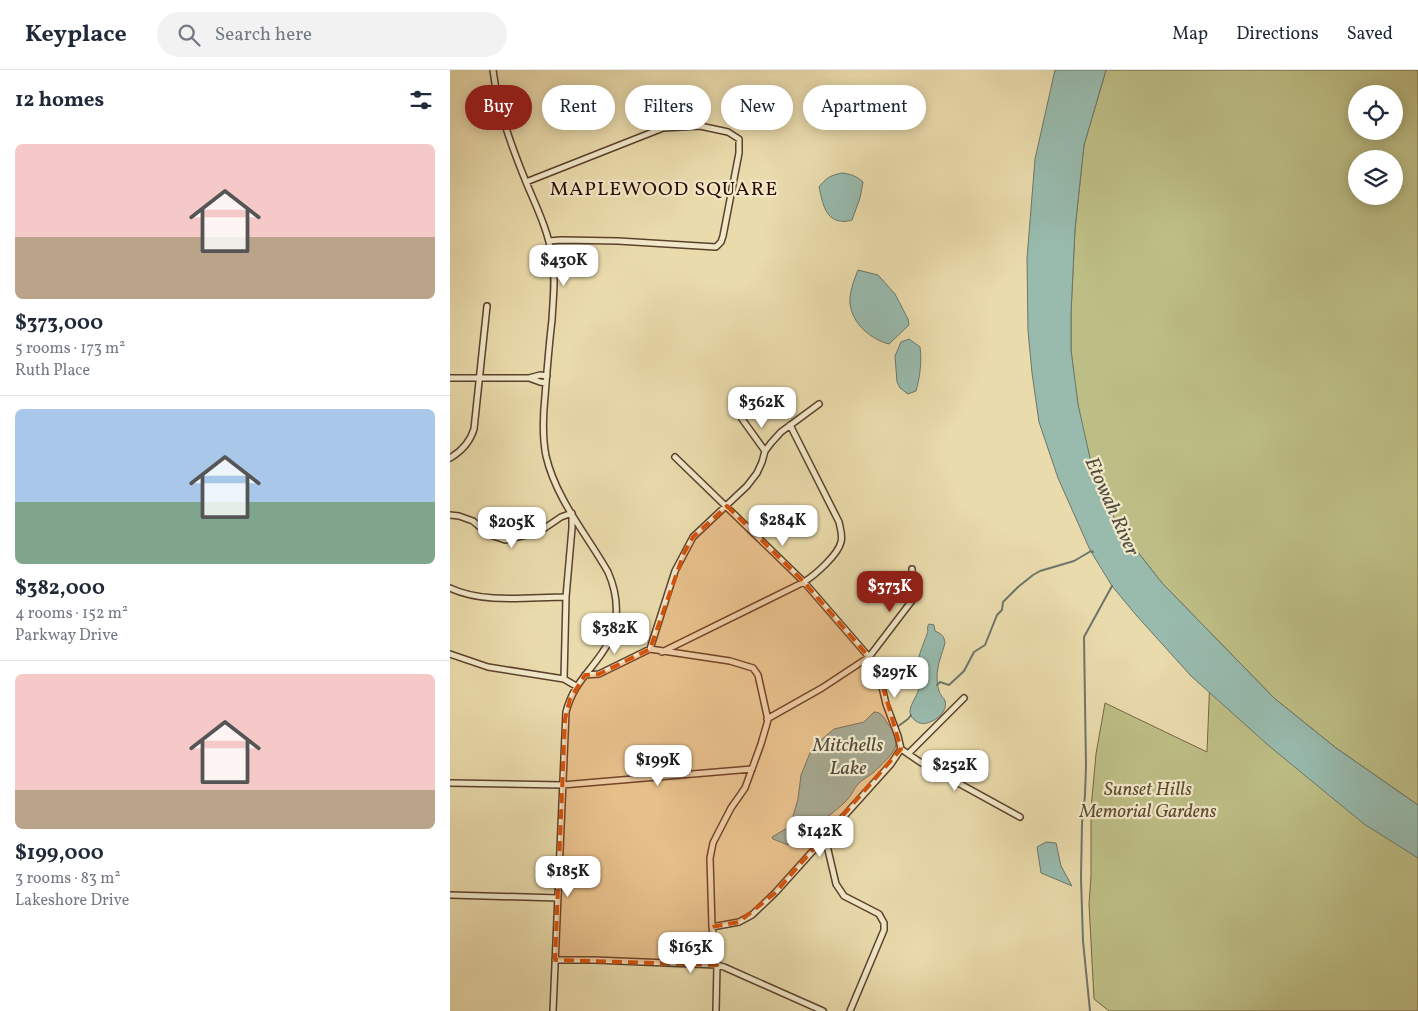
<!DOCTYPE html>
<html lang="en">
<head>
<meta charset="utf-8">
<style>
	body { margin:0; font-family:Vollkorn,serif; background:#f2f2f3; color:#1f2937; height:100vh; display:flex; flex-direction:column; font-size:19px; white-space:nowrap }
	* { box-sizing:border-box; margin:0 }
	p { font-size:16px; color:#747a83 }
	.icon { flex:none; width:28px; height:28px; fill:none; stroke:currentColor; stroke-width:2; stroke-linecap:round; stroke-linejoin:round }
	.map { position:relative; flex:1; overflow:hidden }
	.sheet { display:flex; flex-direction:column; background:#fff; width:450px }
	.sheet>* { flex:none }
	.guide { position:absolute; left:15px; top:15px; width:475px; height:45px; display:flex; gap:10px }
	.tools { position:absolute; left:898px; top:15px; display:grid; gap:10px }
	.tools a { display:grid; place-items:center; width:55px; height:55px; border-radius:50%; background:#fff; box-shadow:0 2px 12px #0003; font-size:25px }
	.price { position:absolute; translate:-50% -42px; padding:0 11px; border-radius:10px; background:#fff; color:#222; font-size:16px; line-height:32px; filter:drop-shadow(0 1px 2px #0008) }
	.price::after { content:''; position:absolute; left:50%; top:30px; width:15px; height:11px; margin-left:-8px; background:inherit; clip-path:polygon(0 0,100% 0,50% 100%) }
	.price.current { background:#8f2418; color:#fff }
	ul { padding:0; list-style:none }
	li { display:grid; align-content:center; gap:10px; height:265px; padding:0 15px }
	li+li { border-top:1px solid #e0e1e3 }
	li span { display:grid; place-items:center; height:155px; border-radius:8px; color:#555 }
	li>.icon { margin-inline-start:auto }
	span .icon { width:90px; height:90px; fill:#fffc; stroke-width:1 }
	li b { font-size:21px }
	h2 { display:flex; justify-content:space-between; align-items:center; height:60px; padding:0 15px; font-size:21px }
	.tag { padding:0 18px; border-radius:22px; background:#fff; box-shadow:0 2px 12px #0003; font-size:18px; line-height:45px }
	.tag.current { background:#8f2418; color:#fff }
	header { display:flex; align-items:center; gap:30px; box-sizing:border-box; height:70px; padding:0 25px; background:#fff; border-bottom:1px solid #e0e1e3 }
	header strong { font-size:24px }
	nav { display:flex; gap:28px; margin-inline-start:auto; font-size:18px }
	.search { width:350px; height:45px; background:#f2f2f3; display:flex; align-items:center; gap:12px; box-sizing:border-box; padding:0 18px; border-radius:28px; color:#747a83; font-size:19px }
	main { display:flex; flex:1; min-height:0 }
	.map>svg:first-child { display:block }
	.green { fill:#bdbe85; stroke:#746644; fill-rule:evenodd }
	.water { fill:#98bbae; stroke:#6c766a }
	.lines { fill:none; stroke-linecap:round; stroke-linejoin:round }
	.stream { stroke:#6c766a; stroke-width:2 }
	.minor-casing { stroke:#5b412d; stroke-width:8 }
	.minor { stroke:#f1e8c9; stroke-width:5 }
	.marked { fill:#d5520b; fill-opacity:0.2; stroke:#d5520b; stroke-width:4; stroke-dasharray:10 6; stroke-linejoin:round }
	.labels { text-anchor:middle; stroke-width:4.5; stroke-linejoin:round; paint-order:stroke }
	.park-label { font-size:19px; font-style:italic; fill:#5e4c30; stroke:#f1e8c9 }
	.neighbourhood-label { font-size:20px; letter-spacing:1px; fill:#2b0e03; stroke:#f1e8c9 }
	.water-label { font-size:20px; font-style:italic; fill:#514b3f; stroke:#f1e8c9 }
</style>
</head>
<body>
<header>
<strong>Keyplace</strong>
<div class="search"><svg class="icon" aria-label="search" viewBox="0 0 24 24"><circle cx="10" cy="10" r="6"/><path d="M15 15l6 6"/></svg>Search here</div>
<nav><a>Map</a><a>Directions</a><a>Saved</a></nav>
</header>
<main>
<section class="sheet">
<h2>12 homes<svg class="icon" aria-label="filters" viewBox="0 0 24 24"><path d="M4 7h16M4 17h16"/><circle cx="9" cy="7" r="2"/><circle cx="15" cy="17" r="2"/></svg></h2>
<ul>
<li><span style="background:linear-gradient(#f6c9c9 60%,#b9a48a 0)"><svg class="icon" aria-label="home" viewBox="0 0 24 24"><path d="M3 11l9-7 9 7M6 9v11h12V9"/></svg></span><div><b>$373,000</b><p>5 rooms · 173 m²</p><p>Ruth Place</p></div></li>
<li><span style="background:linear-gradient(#a9c7e8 60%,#7fa58c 0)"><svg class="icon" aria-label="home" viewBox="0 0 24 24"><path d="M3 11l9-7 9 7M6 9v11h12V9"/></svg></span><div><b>$382,000</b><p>4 rooms · 152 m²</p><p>Parkway Drive</p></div></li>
<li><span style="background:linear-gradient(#f6c9c9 75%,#b9a48a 0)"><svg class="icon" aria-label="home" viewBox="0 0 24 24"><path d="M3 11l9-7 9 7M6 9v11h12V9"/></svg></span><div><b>$199,000</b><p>3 rooms · 83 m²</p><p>Lakeshore Drive</p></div></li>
</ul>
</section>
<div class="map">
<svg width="968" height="941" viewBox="0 0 968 941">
	<rect width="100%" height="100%" fill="#eadbac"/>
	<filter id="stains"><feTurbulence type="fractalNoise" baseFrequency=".004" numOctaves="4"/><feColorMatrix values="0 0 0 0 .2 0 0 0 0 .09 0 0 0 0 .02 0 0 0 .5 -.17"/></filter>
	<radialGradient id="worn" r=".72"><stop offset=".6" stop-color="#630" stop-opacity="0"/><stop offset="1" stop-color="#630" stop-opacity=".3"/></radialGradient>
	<path class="green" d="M656,0H968V735L886,678L824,628L712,513L680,472L658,438L640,388L631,354L625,315L621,280V243L625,159L634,75ZM906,24H944V61H906ZM906,89H944V126H906Z
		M760,607L968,770V941H659L644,929L639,834L641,806V739L646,684L655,633L757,682Z"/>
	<path class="water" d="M605,0H656L634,75L625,159L621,243V280L628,334L640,388L658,438L676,467L712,513L824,628L886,678L968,735V788L914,754L818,675L741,606L686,545L662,516L640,480L608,408L589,352L582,303L578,261L577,188L585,89Z
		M392,103C400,104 407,106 413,112L410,128L402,150C399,151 393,152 390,151C374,149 372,129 369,117C376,108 381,105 392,103Z
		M408,200L428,205L445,224L458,249L459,255L439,274C421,269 403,255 400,234C399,223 404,210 408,200Z
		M459,269L470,277C472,291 470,307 466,321L458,324L450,318L447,312L445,286L451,272Z
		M479,554L484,555L485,561C491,564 494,565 495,573C492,584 487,595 487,607C487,612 488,621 491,625C494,630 493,626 495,631C498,641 486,651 477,653C474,654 470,654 466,651C451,641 469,628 469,616C468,610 466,604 467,597C468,585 473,576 477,564C479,560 476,558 479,554Z
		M424,642C432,642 434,648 438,654C443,660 447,667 446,675C445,683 430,696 424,702C419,706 413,709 408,714C404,718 402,725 397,730C384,743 367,756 349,762L345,767L338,775L323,769L322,767L339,757L341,753L348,729L351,705L360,683L364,676L384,659L414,652Z
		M596,772L606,773L611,796L622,816L591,803L587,777Z"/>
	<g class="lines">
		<path class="stream" d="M487,615L490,612L499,615L514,601L524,582L535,575L547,545L552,540L553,532L568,517L583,505L590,501L624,491L641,481L643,482
			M443,660L458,649L461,645
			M640,941L633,871L631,808L632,753L635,725L636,696L634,567L662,516"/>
		<defs>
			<path id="minor" d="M43,0C48,40 61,75 76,112C86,136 98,160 102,186C106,208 103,229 102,250C99,275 97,301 95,326C93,346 92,366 96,386C106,429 137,465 158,502C170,529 170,559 152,583C137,605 123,615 116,642L103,941
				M76,112L213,58L250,56L278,62L289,69V83L273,166L271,172L266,177L168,171L111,170L99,171
				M0,308H79L90,305L97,306
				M79,308L90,312L96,313
				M292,349L315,381
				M225,387L354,512L419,587L428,600L436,634L448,666L451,679
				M0,388C12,381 20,372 24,359L37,236
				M0,445L9,446L23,451L38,464L55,470L89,462L111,447L122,443
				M0,518C34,534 79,527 116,527
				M200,579L280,591L303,598L308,605L318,650L311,674L295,718L281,738L266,767L263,773L260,788L262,857L267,895L266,941
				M200,579L225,501L243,467L297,416L307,403L312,392L315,381L321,373L331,362L369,334
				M212,582L354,512C365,505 388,485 391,472C393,465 390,458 389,452L340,355
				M0,584L38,597L114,609L126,616
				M135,605L149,604L200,579
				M114,609L116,527L122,458V444
				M317,649L372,618L419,587L464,528L462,499
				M451,679L470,692L570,747
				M458,684L514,628
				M0,713L112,715L302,699
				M375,767L386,814L394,826L429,844L434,853V860L400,941
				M0,825L108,828
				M262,857L289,852L302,845L325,823L441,694L451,679
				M105,890H144L267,895L274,897L373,941"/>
		</defs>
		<use href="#minor" class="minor-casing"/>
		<use href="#minor" class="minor"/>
	</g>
	<path class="marked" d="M277,436L354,512L419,587L428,600L451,679L325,823L289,852L262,857L267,895L105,890L115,649L120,629L135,605L149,604L200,579L234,483L243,467Z"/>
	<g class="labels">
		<g class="park-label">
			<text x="698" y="725">Sunset Hills<tspan x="698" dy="22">Memorial Gardens</tspan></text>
		</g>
		<g class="neighbourhood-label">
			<text x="214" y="125">MAPLEWOOD SQUARE</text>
		</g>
		<g class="water-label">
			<text transform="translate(663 436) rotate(66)" y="7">Etowah River</text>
			<text x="398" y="681">Mitchells<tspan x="398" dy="23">Lake</tspan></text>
		</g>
	</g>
	<rect width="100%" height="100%" filter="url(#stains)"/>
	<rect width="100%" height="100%" fill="url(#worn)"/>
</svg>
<div class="tools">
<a><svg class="icon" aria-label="locate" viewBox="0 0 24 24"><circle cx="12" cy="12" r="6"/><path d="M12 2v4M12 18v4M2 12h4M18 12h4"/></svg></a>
<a><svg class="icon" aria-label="layers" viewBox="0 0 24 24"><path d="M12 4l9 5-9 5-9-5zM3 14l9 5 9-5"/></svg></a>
</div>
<b class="price" style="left:114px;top:217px">$430K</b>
<b class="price" style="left:312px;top:359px">$362K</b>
<b class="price" style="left:333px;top:477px">$284K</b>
<b class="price" style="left:62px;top:479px">$205K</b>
<b class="price current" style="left:440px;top:543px">$373K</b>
<b class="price" style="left:165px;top:585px">$382K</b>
<b class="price" style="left:445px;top:629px">$297K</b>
<b class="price" style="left:208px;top:717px">$199K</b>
<b class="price" style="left:505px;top:722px">$252K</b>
<b class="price" style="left:370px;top:788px">$142K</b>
<b class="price" style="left:118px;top:828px">$185K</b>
<b class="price" style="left:241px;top:904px">$163K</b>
<div class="guide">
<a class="tag current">Buy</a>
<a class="tag">Rent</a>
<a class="tag">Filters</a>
<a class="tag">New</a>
<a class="tag">Apartment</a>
</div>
</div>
</main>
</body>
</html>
